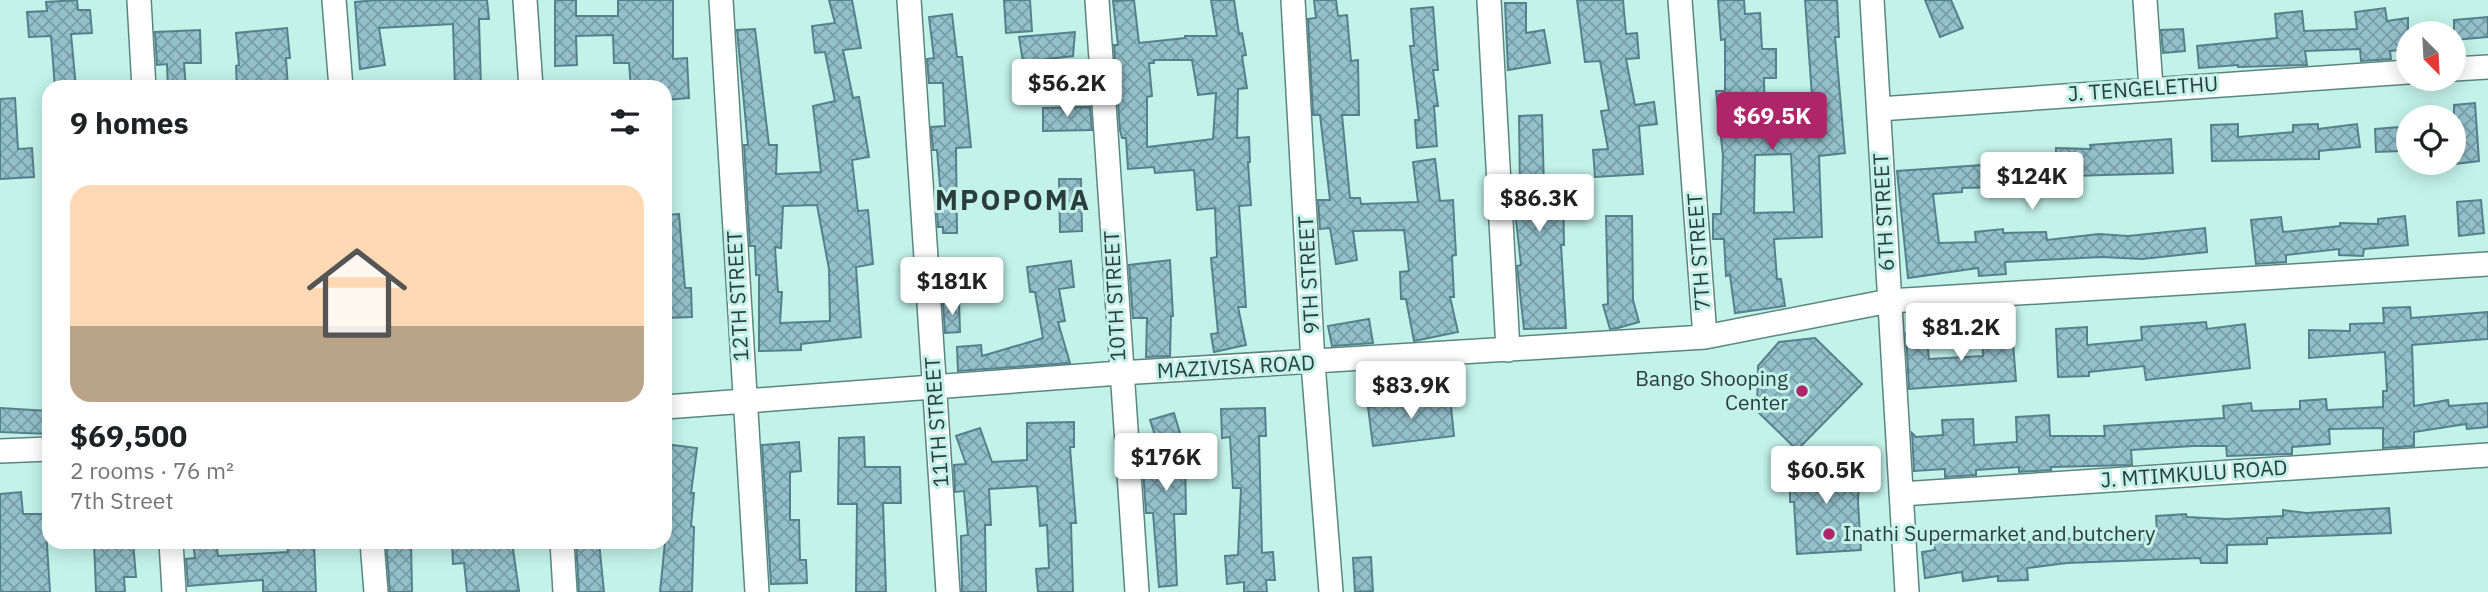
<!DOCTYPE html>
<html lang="en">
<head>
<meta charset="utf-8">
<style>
	body { margin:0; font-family:"IBM Plex Sans",sans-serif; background:#f6f6f6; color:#202124; height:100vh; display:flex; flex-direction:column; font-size:26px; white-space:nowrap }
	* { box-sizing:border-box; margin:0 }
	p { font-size:23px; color:#757577 }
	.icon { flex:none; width:38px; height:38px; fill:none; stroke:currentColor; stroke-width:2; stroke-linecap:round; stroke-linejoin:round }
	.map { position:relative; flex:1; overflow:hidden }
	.panel { position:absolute; left:42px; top:80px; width:630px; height:469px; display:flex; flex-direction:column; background:#fff; border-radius:21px; box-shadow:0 4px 18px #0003 }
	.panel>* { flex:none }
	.needle { width:46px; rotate:156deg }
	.fabs { position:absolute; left:2396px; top:21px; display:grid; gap:14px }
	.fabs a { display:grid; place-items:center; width:70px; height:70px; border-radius:50%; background:#fff; box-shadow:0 4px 18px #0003; font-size:35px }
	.price { position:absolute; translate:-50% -60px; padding:0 16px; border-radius:7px; background:#fff; color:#222; font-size:23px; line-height:46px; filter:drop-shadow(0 2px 4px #0008) }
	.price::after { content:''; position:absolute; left:50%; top:42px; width:21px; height:16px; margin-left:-10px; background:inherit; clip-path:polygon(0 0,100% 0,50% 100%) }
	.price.selected { background:#ae2669; color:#fff }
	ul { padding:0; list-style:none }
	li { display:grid; align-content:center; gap:14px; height:371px; padding:0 28px }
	li span { display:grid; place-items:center; height:217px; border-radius:21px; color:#555 }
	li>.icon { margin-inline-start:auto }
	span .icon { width:126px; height:126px; fill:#fffc; stroke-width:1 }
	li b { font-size:30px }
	h2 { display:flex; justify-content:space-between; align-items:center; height:84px; padding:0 28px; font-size:30px }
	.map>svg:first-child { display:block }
	.building { fill:url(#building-cross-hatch); stroke:#56808b; stroke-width:2; fill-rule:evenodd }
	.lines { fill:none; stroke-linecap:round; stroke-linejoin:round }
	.street-casing { stroke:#5b867e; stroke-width:26 }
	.street { stroke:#fff; stroke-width:23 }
	.poi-dot { fill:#ae2669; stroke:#c3f2e9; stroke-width:2.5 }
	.labels { text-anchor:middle; stroke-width:6; stroke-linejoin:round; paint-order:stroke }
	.street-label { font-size:21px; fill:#2c3e3b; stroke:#c3f2e9 }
	.poi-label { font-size:21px; fill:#2c3e3b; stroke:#c3f2e9; text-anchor:end }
	.district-label { font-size:28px; font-weight:bold; letter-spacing:2px; fill:#2c3e3b; stroke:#c3f2e9 }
</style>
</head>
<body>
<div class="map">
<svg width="2488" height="592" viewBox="0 0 2488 592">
	<defs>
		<pattern id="building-cross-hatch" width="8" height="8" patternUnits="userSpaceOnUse" patternTransform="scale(1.75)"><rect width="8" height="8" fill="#94c0cc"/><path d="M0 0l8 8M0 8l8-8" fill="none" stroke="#799da7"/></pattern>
	</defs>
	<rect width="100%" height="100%" fill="#c3f2e9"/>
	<path class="building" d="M77,0L78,10H90L92,33L71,34L76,88H55L51,36L29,37L27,12L47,11L46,2Z
		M377,0H487L489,19H479L481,88H455L453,24L379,28L385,65L360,69L355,2Z
		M555,0H576V16H618V0H673V59L687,58L689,98L665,100V88H631L629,63H614L613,35L576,36L577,65L555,66Z
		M829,0H852L861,48L843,50L853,98L859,97L869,157L852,160L858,211L868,210L873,264L856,267L861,337L801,344V350L759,351V275H756L755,246H750L744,145H748L737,30L755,29L769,145H777L776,174L821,172L813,106L835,101L825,52L815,53L812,26L835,23ZM817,205L829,269L830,321L780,323L782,292H778L775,247L781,248L783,206Z
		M1004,0H1030L1032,31L1006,33Z
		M1134,0L1139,43L1185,38V36H1217L1211,0H1234L1239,34L1242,33L1246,55L1242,56L1247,88L1238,89L1237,138L1249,137L1250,162H1248L1251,205L1239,206L1246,307H1238L1246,345L1214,352L1211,334L1218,333L1211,258L1217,257L1215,208L1197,210L1194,170L1155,173L1154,167L1128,169L1126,138H1122L1120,130L1114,45H1118L1113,1ZM1154,60H1192L1198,95L1216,93L1213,139L1147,147V97L1152,96L1149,63H1154Z
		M1314,0H1336L1338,16L1347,15L1351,61L1358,60L1359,115H1342L1350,198H1360L1361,204L1418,202L1413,162L1435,159L1440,201L1453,200L1456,255L1452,256L1454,297H1450L1458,332L1414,341L1406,299H1401L1400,272L1409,271L1404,230L1353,231L1357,260L1336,264L1330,228L1320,229L1318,200H1330L1320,115H1313L1308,19L1316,18Z
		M1577,0H1623L1626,34L1637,33L1639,58L1626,59L1635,105L1654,102L1657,124L1639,126L1643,174L1595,177L1593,150L1608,149L1601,111L1609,110L1600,61L1585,62Z
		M1718,0H1744L1745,14L1760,13L1762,49H1776V78H1764L1765,128L1814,123L1805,0H1837L1839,37H1835L1845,153L1819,156L1822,237L1774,239L1777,279H1781L1785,306L1735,313L1730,275L1726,276L1724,239H1713V214H1721L1723,156L1716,91H1725V39L1721,40ZM1791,154L1794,212L1754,213L1755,155Z
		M1925,0H1951L1963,28L1940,37Z
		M1505,3H1526V33L1544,30L1550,63L1508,70Z
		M1433,7L1438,70H1433L1438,106H1434L1437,146L1417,148L1415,120H1419L1410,46H1414L1411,9Z
		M2385,8L2387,21L2408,18V49L2390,51L2391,59L2361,61L2360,49L2305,51L2307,65L2238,67V65L2199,68L2197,46L2277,38L2275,14L2302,11L2304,31L2357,29L2355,12Z
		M952,14L957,57H962L971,147L956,148L957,233H943V227H938L936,198H941L937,150H933L931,127L945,126L943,83H929L927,59L934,58L929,17Z
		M2488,17V37L2454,40V20Z
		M287,28L290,58H286L288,88H237L236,66L239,65L236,33Z
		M2183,29L2185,51L2163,53L2161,30Z
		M200,30L201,63H184L186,88H168L167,64L157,65L155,32Z
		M1075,32L1073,56L1023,62L1019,37Z
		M15,98L18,149L32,148L34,177L0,179V99Z
		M2475,103L2479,161L2454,164V105Z
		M1090,107L1092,130L1043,131V108Z
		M1542,115L1544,189L1563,187L1564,245H1561L1566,328L1524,329L1517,266L1521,265L1513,193L1520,192L1519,116Z
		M2238,124V137L2293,132V125L2318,124V129L2357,124L2360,147L2319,151V159L2212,161L2211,125Z
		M2399,127L2400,151L2376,152L2375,129Z
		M2171,139L2173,173L2037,177V186L1962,188V192L1933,194L1939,243L1976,242L1975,232L2003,229V233L2046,232L2047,240L2099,234L2128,236L2205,228L2207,252L2142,259L2102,257L2005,262L2006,274L1979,276L1978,268L1908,278L1897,171L2011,163L2012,157L2056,159V148L2091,149L2090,145Z
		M1059,179H1081L1082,231L1060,232Z
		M2481,200L2484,233L2459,236L2457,202Z
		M679,214L685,288H691L692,317L665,318V215Z
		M1606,216H1632L1633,300L1639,322L1618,328L1610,329L1603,305L1608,304Z
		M2405,216L2408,245L2364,249L2363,256L2339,255V249L2286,255V262L2256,264L2251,220L2281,217L2283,232L2340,226V223L2378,224V219Z
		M1170,260L1173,316H1171L1170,356L1146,357L1147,318H1133L1129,265Z
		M1071,261L1074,287L1059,289L1065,321L1058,322L1070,363L958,371L957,347L981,345L982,356L1043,338L1035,292H1030L1027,267Z
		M979,264L981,287L947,289L945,266Z
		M959,302L960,332L945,333L943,303Z
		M2410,307L2411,318L2488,312V339L2412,345L2414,406L2448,400L2449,406L2488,403V427L2467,429L2466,424L2414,432V446L2383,448V428L2329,429L2330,444L2292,447V454L2227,456L2226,446H2193L2131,450L2132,465L2051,467V470L2019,472V467L1976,470V475L1945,477V469L1914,471L1912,433L1916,437L1943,435L1942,420L1973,419L1974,445L2017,442L2016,417L2049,415L2050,436H2105L2104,426L2224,418L2223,406L2251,403L2252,411L2300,409V401L2326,399L2327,410L2383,407V391H2387L2385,352L2309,358V330L2350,331V324L2384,323L2383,308Z
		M1369,319L1373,343L1332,346L1328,326Z
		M2206,322L2207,329L2245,324L2250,368L2146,380L2144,366L2089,372V376L2058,377L2056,329L2087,327V345L2142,340L2141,327Z
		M1926,330L1929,359L1983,356L1982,332L2012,330L2016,381L1909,389L1906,333Z
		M1815,338L1862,384L1797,450L1757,411L1758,366L1779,342Z
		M1450,397L1454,436L1373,446L1368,407Z
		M0,408L49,411V434L0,432Z
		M1265,408L1266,436H1259L1262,553L1273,552L1275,580H1266L1267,592H1244V582L1227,584L1225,556L1238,555L1241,488H1233L1230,437L1222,438L1221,409Z
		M1174,413L1185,450L1186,514H1174L1177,585L1159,587L1153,513H1146L1142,454H1161L1150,420Z
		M1074,422V447H1070L1076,523H1071L1073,592H1038L1036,569L1049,568L1047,525L1040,526L1037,486L989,489L991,525H985L986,592H962L961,536L968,535L964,491L955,492L954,465L966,464L956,436L980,428L992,462L1027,460V423Z
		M864,437L865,467H900L901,503H883L886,592H856L857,504H838L839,438Z
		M799,442L801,471L790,472V520H799L800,560H806L807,583L771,584L762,445Z
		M665,444L697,448L691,493H694L691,526L694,527L692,592H660L665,542Z
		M1860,461L1858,502L1861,550L1797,554L1794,502H1790V462Z
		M21,492L23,514H45L50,592H0V494Z
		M2389,508L2391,533L2267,538V544L2227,545V563H2201L2200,558L2067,563L2027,568L2028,580L1998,581V576L1963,581L1962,572L1925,578L1922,552L1935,550L1933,541L1983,536L2025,535L2026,542L2157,532L2156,516L2186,514L2187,517L2226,519L2283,516V510L2306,513Z
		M94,542H133L136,577H124L125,592H96Z
		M193,542H216L218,556L288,552L286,542H314L316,592H263V580L188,586L186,559L195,558Z
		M386,542H411L412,592H390Z
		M452,542H512L519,591L467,592L464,563L453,564Z
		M576,542H599L604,592H579Z
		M1371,557L1373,591L1355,592L1353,558Z"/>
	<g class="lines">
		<defs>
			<path id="street" d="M139,0L144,88
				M334,0L341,88
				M525,0L531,88
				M721,0L757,592
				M909,0L948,592
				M1097,0L1137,592
				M1293,0L1313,363L1331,592
				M1489,0L1508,350
				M1680,0L1705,337
				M1872,0L1907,592
				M2145,0L2151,88
				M2454,69L2488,67
				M1879,109L2408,72
				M665,407L1120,373L1705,337L1889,301L2488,264
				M0,451L49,449
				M1901,494L2488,455
				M171,542L174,592
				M372,542L376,592
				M562,542L565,592"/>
		</defs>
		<use href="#street" class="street-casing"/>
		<use href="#street" class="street"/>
	</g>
	<g class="poi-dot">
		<circle cx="1802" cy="391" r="7"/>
		<circle cx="1829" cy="534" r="7"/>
	</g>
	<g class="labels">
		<g class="street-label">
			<text transform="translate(2143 89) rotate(-4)" y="7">J. TENGELETHU</text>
			<text transform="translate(1884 212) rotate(-93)" y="7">6TH STREET</text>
			<text transform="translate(1699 252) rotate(-94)" y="7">7TH STREET</text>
			<text transform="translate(1309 275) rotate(-93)" y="7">9TH STREET</text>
			<text transform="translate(738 296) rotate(-93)" y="7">12TH STREET</text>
			<text transform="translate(1115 296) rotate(-93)" y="7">10TH STREET</text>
			<text transform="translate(1236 367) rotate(-3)" y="7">MAZIVISA ROAD</text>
			<text transform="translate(937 422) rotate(-94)" y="7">11TH STREET</text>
			<text transform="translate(2194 474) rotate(-4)" y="7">J. MTIMKULU ROAD</text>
		</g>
		<g class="poi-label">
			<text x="1788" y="386">Bango Shooping<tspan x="1788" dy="24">Center</tspan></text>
			<text x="1843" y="541" text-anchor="start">Inathi Supermarket and butchery</text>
		</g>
		<g class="district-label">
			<text x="1013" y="210">MPOPOMA</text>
		</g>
	</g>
</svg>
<div class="fabs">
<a><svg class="needle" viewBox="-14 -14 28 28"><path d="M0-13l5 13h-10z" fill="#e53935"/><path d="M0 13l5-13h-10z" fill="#757577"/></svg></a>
<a><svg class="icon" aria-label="locate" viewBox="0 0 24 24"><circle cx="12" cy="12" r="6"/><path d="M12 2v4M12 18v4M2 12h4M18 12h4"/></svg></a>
</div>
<b class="price" style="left:1067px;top:119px">$56.2K</b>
<b class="price selected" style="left:1772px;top:152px">$69.5K</b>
<b class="price" style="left:2032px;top:212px">$124K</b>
<b class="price" style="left:1539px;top:234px">$86.3K</b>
<b class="price" style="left:952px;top:317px">$181K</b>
<b class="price" style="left:1961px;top:363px">$81.2K</b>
<b class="price" style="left:1411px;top:421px">$83.9K</b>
<b class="price" style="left:1166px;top:493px">$176K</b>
<b class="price" style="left:1826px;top:506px">$60.5K</b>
<section class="panel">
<h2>9 homes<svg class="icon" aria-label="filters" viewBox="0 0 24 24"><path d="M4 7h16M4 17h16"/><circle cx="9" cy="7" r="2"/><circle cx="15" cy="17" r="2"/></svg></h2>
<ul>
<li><span style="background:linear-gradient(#ffd9b3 65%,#b9a48a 0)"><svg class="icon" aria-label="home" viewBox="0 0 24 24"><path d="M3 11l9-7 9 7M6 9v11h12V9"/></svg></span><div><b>$69,500</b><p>2 rooms · 76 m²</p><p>7th Street</p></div></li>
</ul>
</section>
</div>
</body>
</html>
